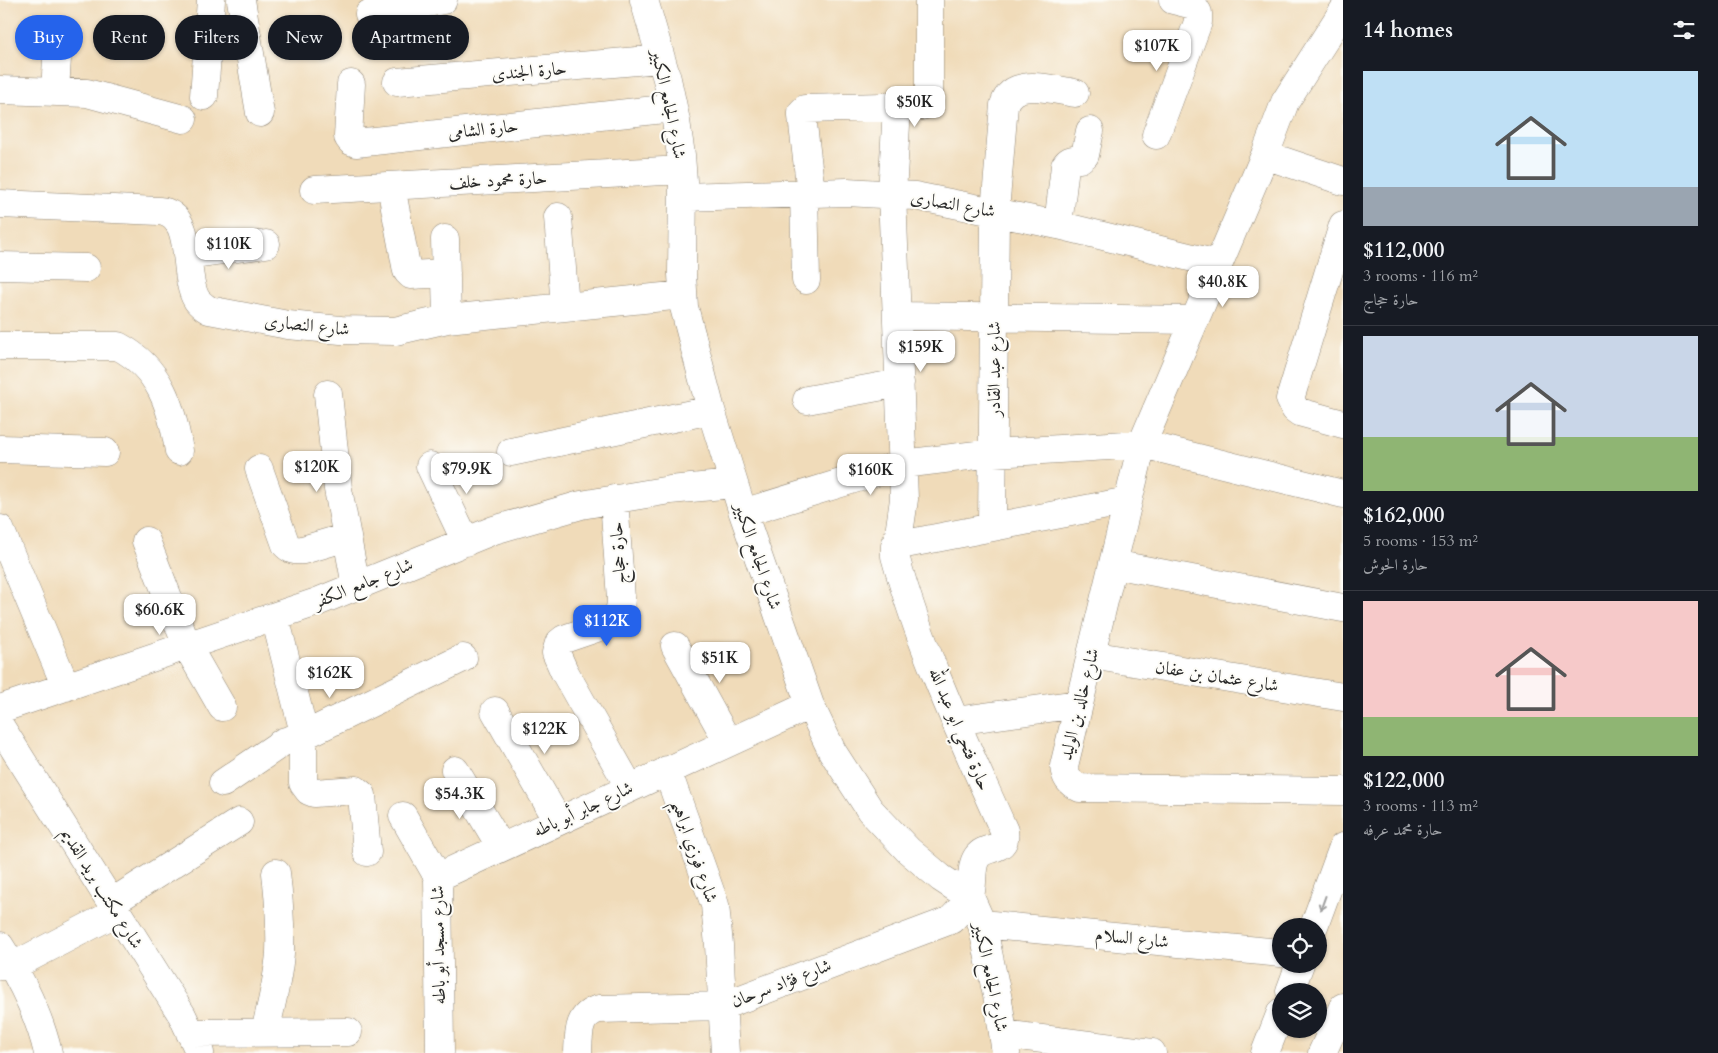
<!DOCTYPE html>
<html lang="en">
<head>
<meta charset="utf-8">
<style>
	body { margin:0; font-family:Cardo,Amiri,serif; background:#20242c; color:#f1f3f6; height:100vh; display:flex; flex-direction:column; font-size:19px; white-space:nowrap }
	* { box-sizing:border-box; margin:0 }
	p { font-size:16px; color:#9ea1a6 }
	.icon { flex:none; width:28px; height:28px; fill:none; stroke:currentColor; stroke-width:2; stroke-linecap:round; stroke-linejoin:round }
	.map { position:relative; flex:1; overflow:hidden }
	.side { display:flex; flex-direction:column; background:#171b24; width:375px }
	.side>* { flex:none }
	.hud { position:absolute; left:15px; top:15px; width:475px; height:45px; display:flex; gap:10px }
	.buttons { position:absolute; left:1272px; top:918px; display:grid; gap:10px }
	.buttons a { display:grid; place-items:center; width:55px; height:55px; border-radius:50%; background:#171b24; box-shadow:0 1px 4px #0004; font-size:25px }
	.price { position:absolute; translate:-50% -42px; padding:0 11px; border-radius:10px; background:#fff; color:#222; font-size:16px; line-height:32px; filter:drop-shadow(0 1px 2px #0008) }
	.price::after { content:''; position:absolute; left:50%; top:30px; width:15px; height:11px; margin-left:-8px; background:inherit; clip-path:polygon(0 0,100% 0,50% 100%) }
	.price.on { background:#2563eb; color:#fff }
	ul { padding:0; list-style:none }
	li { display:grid; align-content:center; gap:10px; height:265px; padding:0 20px }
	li+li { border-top:1px solid #363941 }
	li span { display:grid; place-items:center; height:155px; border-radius:0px; color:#555 }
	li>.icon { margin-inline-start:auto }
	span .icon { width:90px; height:90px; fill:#fffc; stroke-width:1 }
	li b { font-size:21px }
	h2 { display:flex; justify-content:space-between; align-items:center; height:60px; padding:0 20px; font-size:21px }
	.chip { padding:0 18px; border-radius:22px; background:#171b24; box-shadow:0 1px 4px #0004; font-size:18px; line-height:45px }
	.chip.on { background:#2563eb; color:#fff }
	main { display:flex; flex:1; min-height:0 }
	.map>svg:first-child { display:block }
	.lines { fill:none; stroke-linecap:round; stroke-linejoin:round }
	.minor-casing { stroke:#8e8372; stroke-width:29 }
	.minor { stroke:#fff; stroke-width:28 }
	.oneway { stroke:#a0a0a0 }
	.labels { text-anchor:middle; stroke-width:4; stroke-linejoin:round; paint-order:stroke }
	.street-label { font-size:18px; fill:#2b2b2b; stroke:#fdfcf7 }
</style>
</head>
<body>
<main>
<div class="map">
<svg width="1343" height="1053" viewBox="0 0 1343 1053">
	<rect width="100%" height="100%" fill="#fdfcf7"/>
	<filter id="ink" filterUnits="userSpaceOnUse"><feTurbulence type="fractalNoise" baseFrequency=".02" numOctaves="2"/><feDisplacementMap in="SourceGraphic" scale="10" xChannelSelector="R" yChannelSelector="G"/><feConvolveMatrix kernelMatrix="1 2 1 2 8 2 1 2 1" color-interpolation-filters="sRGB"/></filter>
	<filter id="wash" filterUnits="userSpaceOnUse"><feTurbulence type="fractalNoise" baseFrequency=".0096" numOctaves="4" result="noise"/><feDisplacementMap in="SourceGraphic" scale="20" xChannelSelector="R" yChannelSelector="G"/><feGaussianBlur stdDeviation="1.12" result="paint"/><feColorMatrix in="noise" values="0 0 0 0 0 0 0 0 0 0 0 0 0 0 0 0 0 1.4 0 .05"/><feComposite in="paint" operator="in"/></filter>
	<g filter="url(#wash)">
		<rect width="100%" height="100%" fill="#f0dbb9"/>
	</g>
	<g filter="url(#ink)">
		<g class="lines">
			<defs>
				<path id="minor" d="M241,0L260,113
					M644,0L667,79L676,121L681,155L683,181L682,274L684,307L711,410L743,513L810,705L832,751L870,810L908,850L941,878L970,897L982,924L998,1000L1006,1053
					M1343,11L1285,102L1265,155L1142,444L1064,766C1065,777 1069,783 1080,788L1343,791
					M369,14L443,0
					M397,82L660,59
					M351,84L348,137L351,141L356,143L673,108
					M0,90L87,93L183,119
					M55,92L58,41
					M204,96L211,0
					M1156,135L1198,22V13L1193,5L1173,0
					M1265,155L1343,181
					M314,190L682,170
					M804,193L806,280
					M811,193L802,116V112L805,109L922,106L929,103V0
					M683,197L847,192L915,196L1058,225L1218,264
					M394,202L407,271L411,275L446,273
					M0,204L159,211C197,214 181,276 197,300C200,304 204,307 209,310L288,325L341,330L395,331L447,319L683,295
					M558,217L565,307
					M1058,225L1065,166C1069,159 1073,160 1080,159L1085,155L1090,131
					M1343,225L1290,399L1295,409L1299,412L1343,424
					M445,239L447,319
					M187,255L266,244
					M0,266L86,268
					M897,316L1195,320
					M0,346H118C160,368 172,407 179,451
					M328,394L338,489L356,586
					M807,400L900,383
					M0,449L105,452
					M511,452L711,410
					M430,466L466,542
					M259,469L286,545C291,550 295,551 303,550L347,537
					M614,499L621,599C621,609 619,615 614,622L564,639L559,643L556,653L564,671L630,788
					M743,513L903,464L993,453L1142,444L1343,494
					M992,526L995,211L1004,105C1013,76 1053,90 1075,93
					M0,529L66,687
					M146,541L187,646L222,707
					M895,546L1128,501
					M1113,564L1343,608
					M275,617L303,729V783L309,791L314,793L356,790L362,795L367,852
					M675,646L728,742
					M1091,655L1343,697
					M0,709L317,602L494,530L581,505L670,490L733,484
					M495,711L558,821
					M955,721L1078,704
					M0,726L182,1015L200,1053
					M455,770L501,847
					M667,770L715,905L719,945L725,1053
					M223,783L283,742L303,736L463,658
					M403,816L438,877L440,1053
					M438,877L810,705
					M111,903L239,822
					M982,924L1281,953
					M1314,926L1343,847
					M0,946C21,979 39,1014 48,1053
					M0,966H13L117,912
					M1290,991L1300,964
					M265,1032C271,1006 278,980 280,953C281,926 279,899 276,873
					M190,1033L348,1032
					M1003,1034L1152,1053
					M578,1053C579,1034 577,1015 599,1009L722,1006L951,920C957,913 968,903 970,895C974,883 970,867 977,857C986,844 1008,853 1004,831C964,741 921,651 895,556V546L899,534L904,499L892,194L897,107
					M1265,1053L1281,1012
					M1322,1053L1343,1007"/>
			</defs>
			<use href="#minor" class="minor-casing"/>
			<use href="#minor" class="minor"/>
		</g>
		<defs><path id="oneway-shaft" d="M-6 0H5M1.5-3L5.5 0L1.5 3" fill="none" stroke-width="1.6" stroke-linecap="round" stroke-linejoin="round" transform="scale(1.25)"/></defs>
		<use class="oneway" href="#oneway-shaft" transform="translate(1323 903) rotate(110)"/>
	</g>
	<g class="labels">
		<g class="street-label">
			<text transform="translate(529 71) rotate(-5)" y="6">حارة الجندى</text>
			<text transform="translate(669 104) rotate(78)" y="6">شارع الجامع الكبير</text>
			<text transform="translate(483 129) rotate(-6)" y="6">حارة الشامى</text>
			<text transform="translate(498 180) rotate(-3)" y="6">حارة محمود خلف</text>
			<text transform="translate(953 204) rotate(10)" y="6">شارع النصارى</text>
			<text transform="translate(307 325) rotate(6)" y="6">شارع النصارى</text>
			<text transform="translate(994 369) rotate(-90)" y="6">شارع عبد القادر</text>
			<text transform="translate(618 553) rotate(-94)" y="6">حارة حجاج</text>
			<text transform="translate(758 556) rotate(71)" y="6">شارع الجامع الكبير</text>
			<text transform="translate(363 583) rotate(-22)" y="6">شارع جامع الكفر</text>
			<text transform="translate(1217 676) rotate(9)" y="6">شارع عثمان بن عفان</text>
			<text transform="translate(1079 704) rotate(-76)" y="6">شارع خالد بن الوليد</text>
			<text transform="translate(960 729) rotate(67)" y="6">حارة فتحي ابو عبد الله</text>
			<text transform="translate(583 809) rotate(-25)" y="6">شارع جابر أبو باطه</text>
			<text transform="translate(695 851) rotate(71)" y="6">شارع فوزي ابراهيم</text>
			<text transform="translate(102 888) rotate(58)" y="6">شارع مكتب بريد القديم</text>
			<text transform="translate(1132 938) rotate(6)" y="6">شارع السلام</text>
			<text transform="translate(438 945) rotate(-91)" y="6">شارع مسجد أبو باطه</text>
			<text transform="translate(991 977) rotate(78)" y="6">شارع الجامع الكبير</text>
			<text transform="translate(781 983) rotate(-21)" y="6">شارع فؤاد سرحان</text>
		</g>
	</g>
</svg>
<div class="buttons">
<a><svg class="icon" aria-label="locate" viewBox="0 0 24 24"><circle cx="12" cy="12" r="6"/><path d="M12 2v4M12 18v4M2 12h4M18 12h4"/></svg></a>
<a><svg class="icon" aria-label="layers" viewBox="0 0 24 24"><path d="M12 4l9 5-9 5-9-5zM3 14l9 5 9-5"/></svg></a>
</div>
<b class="price" style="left:1157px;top:72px">$107K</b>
<b class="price" style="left:915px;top:128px">$50K</b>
<b class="price" style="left:229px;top:270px">$110K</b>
<b class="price" style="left:1223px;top:308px">$40.8K</b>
<b class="price" style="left:921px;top:373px">$159K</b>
<b class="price" style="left:317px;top:493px">$120K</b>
<b class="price" style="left:467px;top:495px">$79.9K</b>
<b class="price" style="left:871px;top:496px">$160K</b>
<b class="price" style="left:160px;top:636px">$60.6K</b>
<b class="price on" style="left:607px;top:647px">$112K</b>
<b class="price" style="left:720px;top:684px">$51K</b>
<b class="price" style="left:330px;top:699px">$162K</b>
<b class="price" style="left:545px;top:755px">$122K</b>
<b class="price" style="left:460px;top:820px">$54.3K</b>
<div class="hud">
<a class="chip on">Buy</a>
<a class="chip">Rent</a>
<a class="chip">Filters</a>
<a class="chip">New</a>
<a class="chip">Apartment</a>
</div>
</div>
<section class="side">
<h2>14 homes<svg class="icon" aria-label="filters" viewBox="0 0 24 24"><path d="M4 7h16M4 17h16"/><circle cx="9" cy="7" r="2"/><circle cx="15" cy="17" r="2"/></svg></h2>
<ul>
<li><span style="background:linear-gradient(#bfe0f5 75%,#9aa5b1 0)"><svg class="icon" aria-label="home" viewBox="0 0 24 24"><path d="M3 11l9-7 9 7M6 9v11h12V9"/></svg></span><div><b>$112,000</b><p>3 rooms · 116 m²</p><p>حارة حجاج</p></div></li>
<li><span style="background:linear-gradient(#c9d6e8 65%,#8fb573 0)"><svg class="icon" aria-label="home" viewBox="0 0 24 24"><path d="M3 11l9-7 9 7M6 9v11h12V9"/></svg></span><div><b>$162,000</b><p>5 rooms · 153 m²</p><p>حارة الحوش</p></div></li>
<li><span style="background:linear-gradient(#f6c9c9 75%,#8fb573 0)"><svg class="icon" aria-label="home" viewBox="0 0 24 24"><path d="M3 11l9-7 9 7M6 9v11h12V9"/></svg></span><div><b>$122,000</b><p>3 rooms · 113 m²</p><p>حارة محمد عرفه</p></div></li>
</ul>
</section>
</main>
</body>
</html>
